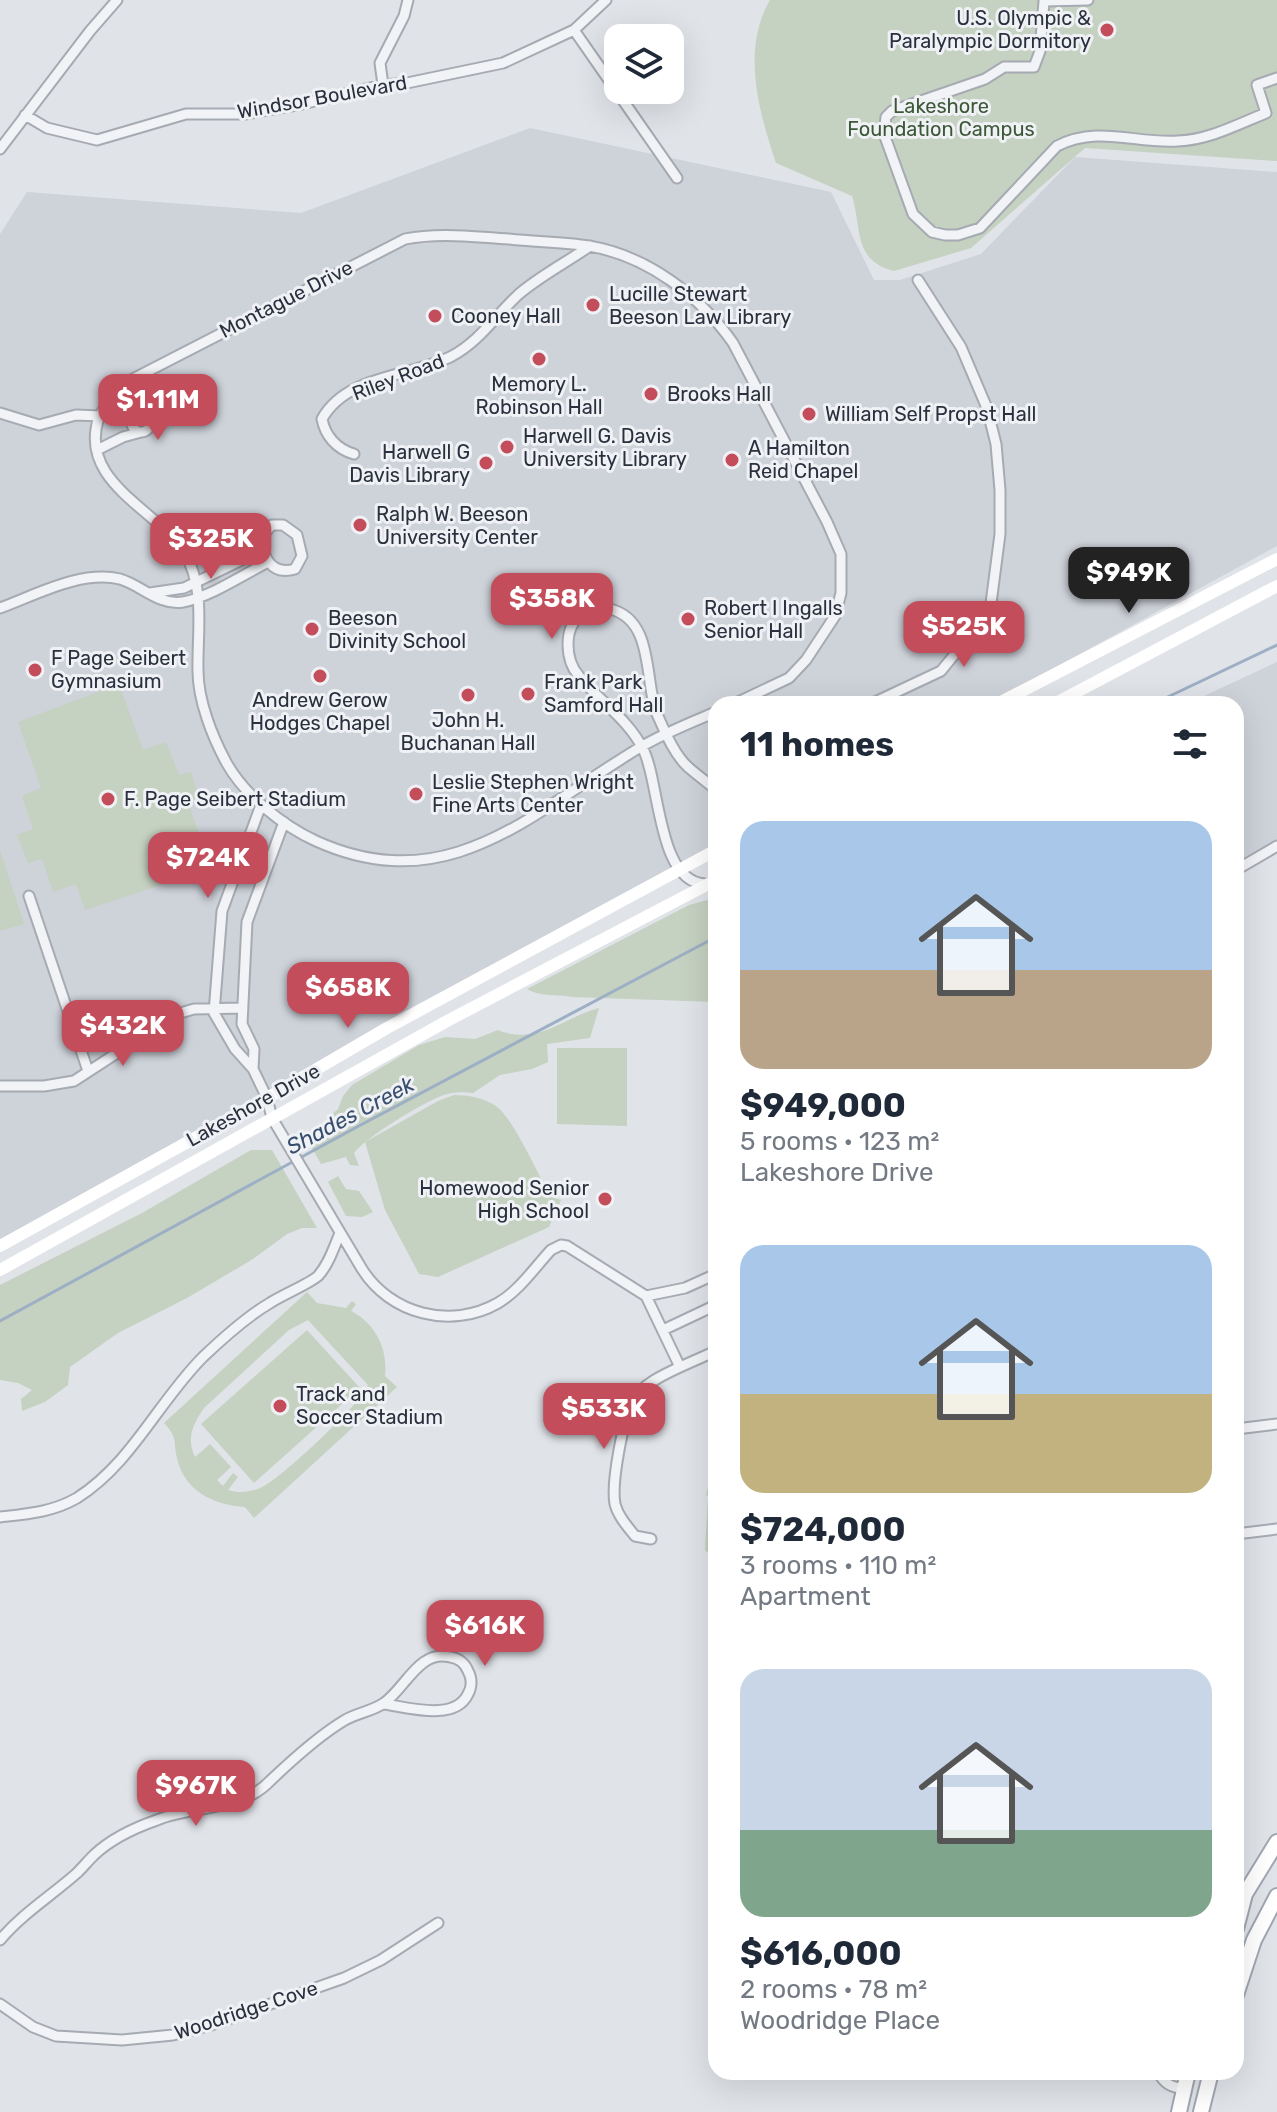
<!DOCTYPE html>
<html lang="en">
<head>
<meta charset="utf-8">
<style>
	body { margin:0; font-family:Rubik,sans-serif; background:#f6f6f7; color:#1f2937; height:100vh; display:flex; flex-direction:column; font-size:30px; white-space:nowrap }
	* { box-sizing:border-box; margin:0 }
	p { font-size:26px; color:#747a83 }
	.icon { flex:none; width:44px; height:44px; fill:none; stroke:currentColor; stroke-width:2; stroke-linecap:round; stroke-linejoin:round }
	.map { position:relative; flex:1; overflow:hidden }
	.drawer { position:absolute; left:708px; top:696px; width:536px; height:1384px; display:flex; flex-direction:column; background:#fff; border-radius:24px; box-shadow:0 8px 32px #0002 }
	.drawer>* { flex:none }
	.buttons { position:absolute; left:604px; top:24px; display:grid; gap:16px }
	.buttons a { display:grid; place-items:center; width:80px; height:80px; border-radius:16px; background:#fff; box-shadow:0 8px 32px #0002; font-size:40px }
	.price { position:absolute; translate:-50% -68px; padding:0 18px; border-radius:16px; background:#c44d5c; color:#fff; font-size:26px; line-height:52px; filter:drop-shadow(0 2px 4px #0008) }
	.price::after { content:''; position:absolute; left:50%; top:48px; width:24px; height:18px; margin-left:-12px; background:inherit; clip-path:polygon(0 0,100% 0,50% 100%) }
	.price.current { background:#222; color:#fff }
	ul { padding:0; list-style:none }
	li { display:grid; align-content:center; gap:16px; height:424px; padding:0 32px }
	li span { display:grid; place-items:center; height:248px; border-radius:24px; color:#555 }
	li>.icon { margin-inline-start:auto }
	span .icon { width:144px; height:144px; fill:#fffc; stroke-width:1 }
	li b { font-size:34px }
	h2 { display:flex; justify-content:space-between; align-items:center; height:96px; padding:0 32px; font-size:34px }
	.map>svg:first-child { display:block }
	.built { fill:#ced2d9 }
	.green { fill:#c5d1c1; fill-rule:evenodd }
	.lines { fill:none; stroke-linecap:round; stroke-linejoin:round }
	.stream { stroke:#9dafc5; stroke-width:3 }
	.street-casing { stroke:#a6aab2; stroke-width:13 }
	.primary-casing { stroke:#a0a7b2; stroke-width:18 }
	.street { stroke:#f2f3f6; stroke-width:9 }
	.secondary { stroke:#fff; stroke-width:12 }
	.primary { stroke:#fff; stroke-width:14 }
	.poi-dot { fill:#c44d5c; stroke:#eff1f5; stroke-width:3 }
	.labels { text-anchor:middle; stroke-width:6; stroke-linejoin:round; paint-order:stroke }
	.poi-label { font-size:20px; fill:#2a303e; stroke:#eff1f5; text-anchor:start }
	.street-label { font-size:20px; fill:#2a303e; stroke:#eff1f5 }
	.park-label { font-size:20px; fill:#3d5838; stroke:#eff1f5 }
	.water-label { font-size:22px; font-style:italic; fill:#374e6e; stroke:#eff1f5 }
</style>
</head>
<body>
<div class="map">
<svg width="1277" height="2112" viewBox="0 0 1277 2112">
	<rect width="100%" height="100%" fill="#e0e3e8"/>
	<path class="built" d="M530,128L831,192L874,280H900L981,254L1075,157L1277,172V546L988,704H716V853L0,1246V234L27,192L301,213Z
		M1277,662V846L1236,871V704H1187Z"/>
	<path class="green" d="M770,0H1277V161L1085,148L971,248L894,271C853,261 862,228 852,196L776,163C759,112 741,50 770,0Z
		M119,684L143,750L166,742L179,775L191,772L199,797L188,802L200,837L181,844L191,875L85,910L76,884L53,892L42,859L28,863L17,835L33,829L22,796L41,788L18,722Z
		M0,850L24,924L0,931Z
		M711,899L716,907V1002L572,997C556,994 540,997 527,989L689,905Z
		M599,1008L590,1038L547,1044L548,1062L532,1069L500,1075L473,1093C463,1092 456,1092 447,1094C428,1099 366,1137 354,1153L359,1166L350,1165L346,1157L321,1164L304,1134L325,1125L327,1119L338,1109L343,1096L352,1085L419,1045L445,1037L475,1039L498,1030C538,1046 562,1018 599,1008Z
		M557,1048H627V1126L557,1124Z
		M454,1095C468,1095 484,1098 496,1106C514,1119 538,1175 551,1197L561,1200L549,1227L438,1277L419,1274L385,1210L365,1142L438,1101Z
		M251,1150H272L317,1228H302L287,1234L253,1259L187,1298L118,1333L70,1367L68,1385L45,1402L22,1411L21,1399L32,1390L18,1383L0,1380V1285L142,1213Z
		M338,1176L346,1189L359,1191L373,1212L362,1217L346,1216L328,1182Z
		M307,1292L317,1303L346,1308L352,1301L356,1304L351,1311C376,1324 388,1349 385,1376L397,1387L254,1518L245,1507C214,1505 184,1491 177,1458C173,1440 178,1438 164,1423ZM308,1320L368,1385C363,1402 282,1477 264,1486C253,1492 241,1494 228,1490L238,1477L233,1473L223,1486L217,1480L231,1467L210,1444L195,1457C186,1438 193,1424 204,1408L289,1330Z
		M307,1330L360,1388L254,1483L201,1424Z
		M714,1464H716V1556H711L705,1550L708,1496L706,1495Z"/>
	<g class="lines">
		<path class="stream" d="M1153,704L1277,645
			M0,1321L355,1128L716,937"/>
		<defs>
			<path id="street" d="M1088,0L1044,1L1040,51L1034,67H1004L985,79L892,111L886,117L884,134L913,214L932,232L945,235H958L980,228L1057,146C1099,125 1135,144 1178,141C1209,140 1238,124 1266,113L1257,85L1277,78
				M574,30L677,178
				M383,85L380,63L404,16L408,0
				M25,115L47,128L97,140L186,114H245L302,104L383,85L407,83L503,63L574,30L606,0
				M0,149L90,31L117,0
				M0,413L39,425L76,415L100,416
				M132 423a9 9 0 1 1 18 0a9 9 0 1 1-18 0Z
				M97,450L123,437L141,432
				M354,454C336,449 325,435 322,419C347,374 412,377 452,356C480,341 496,315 519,294C540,276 567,262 590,246
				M272,525H283L297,535L302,556L295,569C271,576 261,556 263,535Z
				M150,593L184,588L262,550
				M0,608C36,595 80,570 120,579C141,585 159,606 183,602C210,597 243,575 268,562
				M871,704L941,671L990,611L1000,534V490L996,444L987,408L961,347L918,280
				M716,712C690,723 664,733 639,748C532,812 449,901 316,841C283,826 244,795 226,762C212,736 198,700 198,671C197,632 206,587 184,552C157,509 77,482 99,417C104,406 117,393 125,383L405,239C440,232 474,237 509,239C536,242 563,242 589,246C648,256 700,296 733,343L827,522L841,554V593L835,616L806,660L789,678L734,704
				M261,805L222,911L214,1013L235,1049L253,1069L267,1098L272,1118L362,1269C390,1314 451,1330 498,1303C519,1291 535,1267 551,1250L561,1245L567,1246L646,1296L685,1288L716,1274
				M1236,870L1277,846
				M705,884C657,882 660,781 643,749C628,719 599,701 579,676C565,660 563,628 581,615C589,609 601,607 610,609C655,620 644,682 657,714C665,732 674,754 688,767C697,775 707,782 716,790
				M29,896L88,1071
				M253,1069L254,1049L242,1024L247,922L284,822
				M0,1086H44L74,1081L177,1014L194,1009L243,1008
				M646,1296L680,1367L716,1351
				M663,1330L716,1305
				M1236,1429L1277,1424
				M0,1517C27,1514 53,1512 77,1498C132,1463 158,1402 203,1357C223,1338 246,1317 270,1303C282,1295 309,1284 318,1276C329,1264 334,1247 340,1233
				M1236,1534L1277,1529
				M651,1539L635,1536C627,1526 618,1516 615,1504C611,1484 623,1417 634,1399C643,1384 665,1374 680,1367
				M0,1940C23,1913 51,1896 77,1873C83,1867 88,1861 94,1855C112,1838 134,1828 157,1820C194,1805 240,1812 270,1781C292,1760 318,1736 345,1720C357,1713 373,1711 384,1703C405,1689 419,1649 450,1657C458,1658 465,1663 468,1671C472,1678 472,1687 468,1694C455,1722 407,1707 384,1704
				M0,2004L33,2027L56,2036L122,2040L173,2035L211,2025L344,1978L381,1960L438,1923
				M1158,2072C1164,2083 1171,2088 1184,2088"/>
			<path id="primary" d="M1236,1929L1245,1894L1277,1842
				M1236,1995L1254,1940L1277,1896
				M1179,2112L1188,2072
				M1201,2112L1211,2072"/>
		</defs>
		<use href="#street" class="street-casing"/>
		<use href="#primary" class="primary-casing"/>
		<use href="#street" class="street"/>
		<path class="secondary" d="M997,704L1277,559
			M1054,704L1277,586
			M0,1246L267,1098L387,1028L716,850
			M0,1270L449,1020L716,880"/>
		<use href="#primary" class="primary"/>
	</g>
	<g class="poi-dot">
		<circle cx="1107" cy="30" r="8"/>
		<circle cx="593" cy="305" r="8"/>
		<circle cx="435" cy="316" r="8"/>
		<circle cx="539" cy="359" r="8"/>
		<circle cx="651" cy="394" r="8"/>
		<circle cx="809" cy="414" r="8"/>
		<circle cx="507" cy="447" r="8"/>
		<circle cx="732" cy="460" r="8"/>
		<circle cx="486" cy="463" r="8"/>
		<circle cx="360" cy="525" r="8"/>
		<circle cx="688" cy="619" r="8"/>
		<circle cx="312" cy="629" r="8"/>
		<circle cx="35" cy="670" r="8"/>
		<circle cx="320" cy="676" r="8"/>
		<circle cx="528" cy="694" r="8"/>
		<circle cx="468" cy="695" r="8"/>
		<circle cx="416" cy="794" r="8"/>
		<circle cx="108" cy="799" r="8"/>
		<circle cx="605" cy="1199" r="8"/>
		<circle cx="280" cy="1406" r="8"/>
	</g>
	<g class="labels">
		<g class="poi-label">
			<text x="1091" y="25" text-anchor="end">U.S. Olympic &amp;<tspan x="1091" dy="23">Paralympic Dormitory</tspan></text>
			<text x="609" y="301">Lucille Stewart<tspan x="609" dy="23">Beeson Law Library</tspan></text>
			<text x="451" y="323">Cooney Hall</text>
			<text x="539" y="391" text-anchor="middle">Memory L.<tspan x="539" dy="23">Robinson Hall</tspan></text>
			<text x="667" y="401">Brooks Hall</text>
			<text x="825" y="421">William Self Propst Hall</text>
			<text x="523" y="443">Harwell G. Davis<tspan x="523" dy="23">University Library</tspan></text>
			<text x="748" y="455">A Hamilton<tspan x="748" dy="23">Reid Chapel</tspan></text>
			<text x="470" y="459" text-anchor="end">Harwell G<tspan x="470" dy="23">Davis Library</tspan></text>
			<text x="376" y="521">Ralph W. Beeson<tspan x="376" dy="23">University Center</tspan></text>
			<text x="704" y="615">Robert I Ingalls<tspan x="704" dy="23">Senior Hall</tspan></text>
			<text x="328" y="625">Beeson<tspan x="328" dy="23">Divinity School</tspan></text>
			<text x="51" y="665">F Page Seibert<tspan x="51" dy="23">Gymnasium</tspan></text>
			<text x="544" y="689">Frank Park<tspan x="544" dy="23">Samford Hall</tspan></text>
			<text x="320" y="707" text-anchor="middle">Andrew Gerow<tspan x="320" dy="23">Hodges Chapel</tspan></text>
			<text x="468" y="727" text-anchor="middle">John H.<tspan x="468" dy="23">Buchanan Hall</tspan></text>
			<text x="432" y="789">Leslie Stephen Wright<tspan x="432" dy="23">Fine Arts Center</tspan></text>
			<text x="124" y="806">F. Page Seibert Stadium</text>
			<text x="589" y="1195" text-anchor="end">Homewood Senior<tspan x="589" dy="23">High School</tspan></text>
			<text x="296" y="1401">Track and<tspan x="296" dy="23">Soccer Stadium</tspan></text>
		</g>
		<g class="street-label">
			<text transform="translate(322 97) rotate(-10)" y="7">Windsor Boulevard</text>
			<text transform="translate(286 299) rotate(-27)" y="7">Montague Drive</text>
			<text transform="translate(398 377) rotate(-21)" y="7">Riley Road</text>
			<text transform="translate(253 1105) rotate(-29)" y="7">Lakeshore Drive</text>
			<text transform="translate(246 2010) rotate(-18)" y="7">Woodridge Cove</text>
		</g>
		<g class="park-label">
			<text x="941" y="113">Lakeshore<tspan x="941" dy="23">Foundation Campus</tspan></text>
		</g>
		<g class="water-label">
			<text transform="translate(350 1115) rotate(-28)" y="8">Shades Creek</text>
		</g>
	</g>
</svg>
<div class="buttons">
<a><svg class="icon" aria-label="layers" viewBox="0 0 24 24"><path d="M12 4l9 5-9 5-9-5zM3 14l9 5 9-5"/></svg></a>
</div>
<b class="price" style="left:158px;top:442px">$1.11M</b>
<b class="price" style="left:211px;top:581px">$325K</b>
<b class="price current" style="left:1129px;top:615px">$949K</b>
<b class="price" style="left:552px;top:641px">$358K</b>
<b class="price" style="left:964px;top:669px">$525K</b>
<b class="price" style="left:208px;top:900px">$724K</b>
<b class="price" style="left:348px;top:1030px">$658K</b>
<b class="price" style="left:123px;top:1068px">$432K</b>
<b class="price" style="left:604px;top:1451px">$533K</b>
<b class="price" style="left:485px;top:1668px">$616K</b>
<b class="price" style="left:196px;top:1828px">$967K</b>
<section class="drawer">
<h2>11 homes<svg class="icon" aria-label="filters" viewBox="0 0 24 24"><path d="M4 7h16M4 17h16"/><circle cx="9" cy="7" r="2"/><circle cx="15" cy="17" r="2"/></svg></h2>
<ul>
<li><span style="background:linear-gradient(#a9c7e8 60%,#b9a48a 0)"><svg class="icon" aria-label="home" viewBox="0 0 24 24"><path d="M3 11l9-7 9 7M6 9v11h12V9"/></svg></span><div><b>$949,000</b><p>5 rooms · 123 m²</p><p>Lakeshore Drive</p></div></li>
<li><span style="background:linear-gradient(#a9c7e8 60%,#c2b280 0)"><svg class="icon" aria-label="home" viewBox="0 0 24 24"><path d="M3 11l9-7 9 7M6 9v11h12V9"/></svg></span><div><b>$724,000</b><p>3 rooms · 110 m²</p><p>Apartment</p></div></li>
<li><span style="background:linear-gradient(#c9d6e8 65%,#7fa58c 0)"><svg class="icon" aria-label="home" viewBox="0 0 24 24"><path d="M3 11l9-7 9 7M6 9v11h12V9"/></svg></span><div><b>$616,000</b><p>2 rooms · 78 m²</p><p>Woodridge Place</p></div></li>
</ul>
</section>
</div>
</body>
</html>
